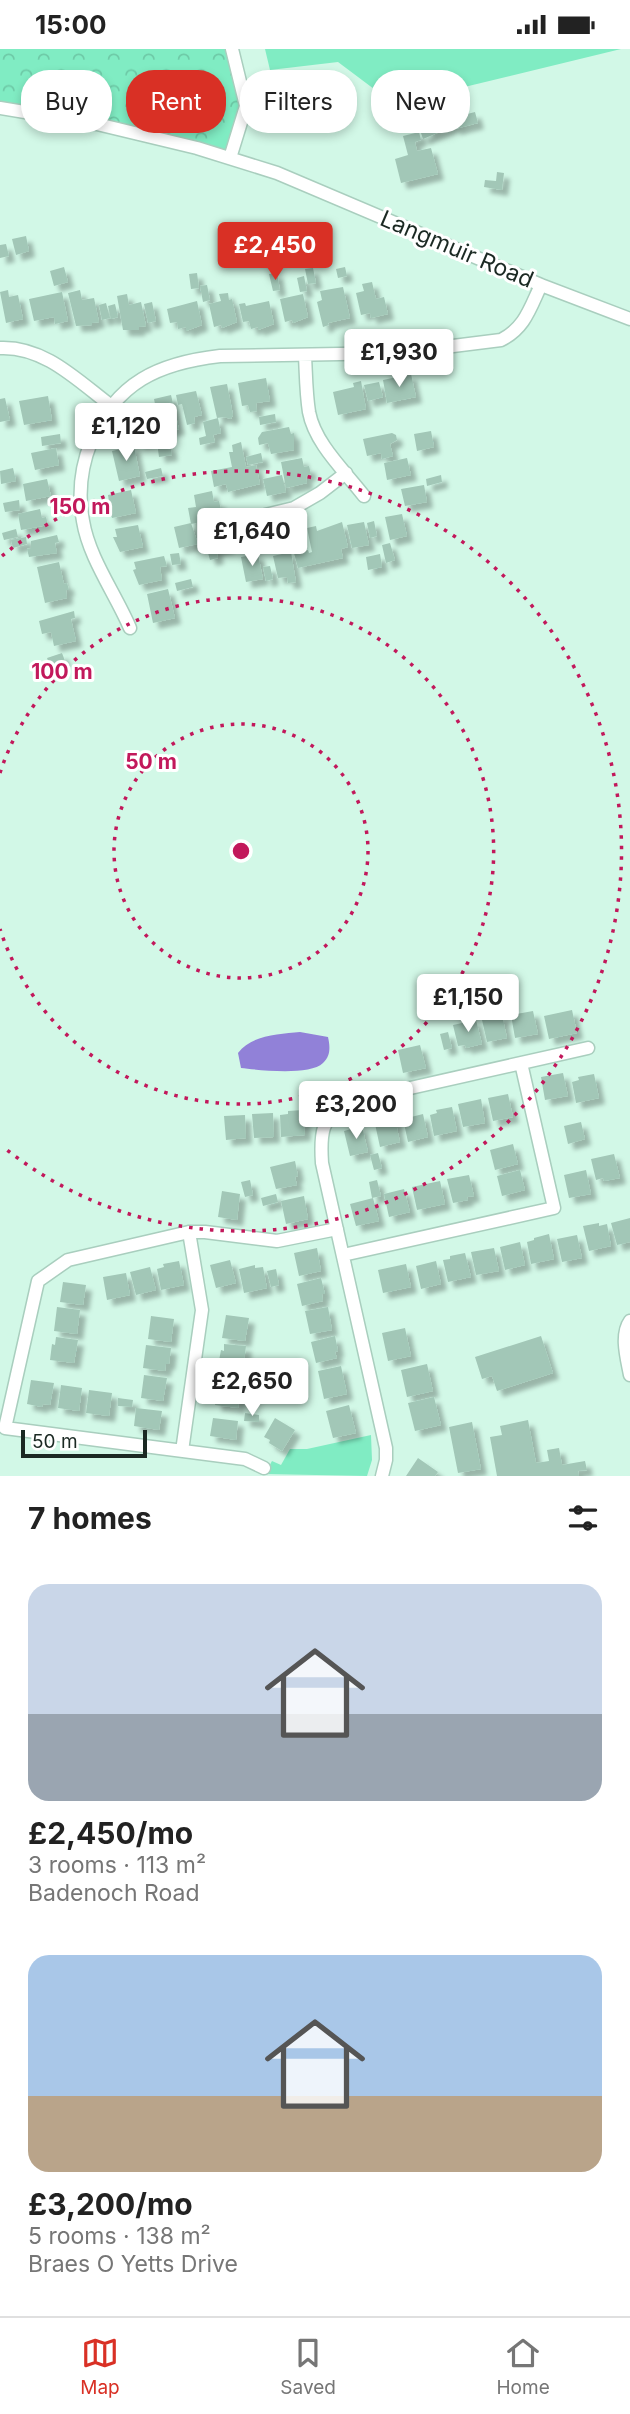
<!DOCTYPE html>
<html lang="en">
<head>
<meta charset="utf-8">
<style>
	body { margin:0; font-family:Inter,sans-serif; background:#f6f6f6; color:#222; height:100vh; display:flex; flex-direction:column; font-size:26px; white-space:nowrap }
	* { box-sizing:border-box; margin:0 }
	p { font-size:23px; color:#767676 }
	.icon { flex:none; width:38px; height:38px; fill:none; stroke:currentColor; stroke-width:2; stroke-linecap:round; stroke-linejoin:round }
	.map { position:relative; height:1427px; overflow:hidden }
	.panel { display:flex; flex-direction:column; background:#fff; flex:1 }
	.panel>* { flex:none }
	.guide { position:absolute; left:21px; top:21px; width:588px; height:63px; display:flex; gap:14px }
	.scale { position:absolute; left:21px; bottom:18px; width:126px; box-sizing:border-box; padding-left:7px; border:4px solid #1b2923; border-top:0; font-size:19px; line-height:24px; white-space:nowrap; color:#1b2923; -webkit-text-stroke:5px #fff; paint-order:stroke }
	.price { position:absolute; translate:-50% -60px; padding:0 16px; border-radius:7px; background:#fff; color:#222; font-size:23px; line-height:46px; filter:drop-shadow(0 2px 4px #0008) }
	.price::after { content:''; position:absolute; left:50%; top:42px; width:21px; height:16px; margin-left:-10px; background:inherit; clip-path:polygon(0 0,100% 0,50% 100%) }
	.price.current { background:#d93025; color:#fff }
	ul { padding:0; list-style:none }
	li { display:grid; align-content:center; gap:14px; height:371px; padding:0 28px }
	li span { display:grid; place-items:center; height:217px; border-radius:21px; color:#555 }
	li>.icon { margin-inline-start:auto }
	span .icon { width:126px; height:126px; fill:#fffc; stroke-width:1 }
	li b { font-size:30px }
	h2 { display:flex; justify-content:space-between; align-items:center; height:84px; padding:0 28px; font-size:30px }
	.chip { padding:0 24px; border-radius:28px; background:#fff; box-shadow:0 4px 10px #0003; font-size:24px; line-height:63px }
	.chip.current { background:#d93025; color:#fff }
	.status { display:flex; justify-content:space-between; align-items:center; height:49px; padding:0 35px; background:#fff; direction:ltr }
	.status svg { height:19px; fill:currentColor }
	.tab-bar { display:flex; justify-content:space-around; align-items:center; height:98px; border-top:2px solid #e0e0e0; background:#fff; font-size:19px; color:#767676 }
	.tab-bar a { display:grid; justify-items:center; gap:4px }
	.tab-bar .current { color:#d93025 }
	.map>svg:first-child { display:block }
	.green { fill:#80ecc3 }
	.park { fill:url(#park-crowns) }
	.water { fill:#9181d8 }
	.building { fill:#a2c7b7; filter:url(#shadow) }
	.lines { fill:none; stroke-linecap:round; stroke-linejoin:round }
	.minor-casing { stroke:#a9cebe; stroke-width:15 }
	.minor { stroke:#fff; stroke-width:12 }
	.ring { fill:none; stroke:#c2185b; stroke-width:3.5; stroke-dasharray:3.5 7 }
	.labels { text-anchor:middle; stroke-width:6; stroke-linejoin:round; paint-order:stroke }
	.street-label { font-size:23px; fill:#1b2923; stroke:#fff }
	.centre { fill:#c2185b; stroke:#fff; stroke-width:3.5 }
	.ring-label { font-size:21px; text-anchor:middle; font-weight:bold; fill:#c2185b; stroke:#fff; stroke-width:6; stroke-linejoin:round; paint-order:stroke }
</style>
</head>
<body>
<div class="status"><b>15:00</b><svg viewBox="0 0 49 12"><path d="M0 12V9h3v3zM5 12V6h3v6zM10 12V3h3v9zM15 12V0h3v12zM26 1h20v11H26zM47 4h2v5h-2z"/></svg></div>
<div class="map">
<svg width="630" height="1427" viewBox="0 0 630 1427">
	<defs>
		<pattern id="park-crowns" width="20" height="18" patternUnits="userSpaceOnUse" patternTransform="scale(1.75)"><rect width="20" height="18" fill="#80ecc3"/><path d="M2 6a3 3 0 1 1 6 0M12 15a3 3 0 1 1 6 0" fill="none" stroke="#6ecaa7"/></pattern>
		<filter id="shadow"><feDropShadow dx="6" dy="6" stdDeviation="2" flood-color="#0004"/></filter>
	</defs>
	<rect width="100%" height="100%" fill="#d2f8e7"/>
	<path class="green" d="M265,0H621L394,55L338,13L270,21Z
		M371,1386L372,1411L367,1427L265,1425L272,1412L281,1416L290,1400H307Z"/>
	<path class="park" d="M0,0H232L246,57L230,109L0,59Z"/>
	<path class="water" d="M300,983L328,988C330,997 331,1007 323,1014C310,1027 258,1021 241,1019L238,1004C251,986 279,985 300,983Z"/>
	<path class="building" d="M475,63L478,74L455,80L454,77L423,90L421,84L427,82L425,76Z
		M419,83L421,91L415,93L417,102L431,99L438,125L401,134L395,110L408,106L403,87Z
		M497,123L504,124L502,141L484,138L485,131L496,132Z
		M26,187L29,202L16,206L12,190Z
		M6,195L9,207L0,209V196Z
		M64,218L68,233L54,237L50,222Z
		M345,218L347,227L338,229L336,220Z
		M313,219L316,234L308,235L305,220Z
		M197,224L199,239L191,240L189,225Z
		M277,224L280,241L273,242L269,225Z
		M304,227L307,242L300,243L297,229Z
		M372,233L376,250L384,248L388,265L371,269L370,264L361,266L356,244L364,242L362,235Z
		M207,236L210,251L203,253L200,237Z
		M343,238L350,269L328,274L329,276L323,278L317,253L322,251L320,242Z
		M8,241L9,248L18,246L23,270L6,274L0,243Z
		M80,241L82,251L94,249L99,273L92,274V276L76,277L68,244Z
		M62,243L68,272L55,275L54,268L34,272L29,250Z
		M228,244L229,251L232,250L237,273L222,279L221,276L214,278L209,255L221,252L219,245Z
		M127,245L129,256L141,253L146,277L139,278V281H123L117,247Z
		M303,245L308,268L293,274L292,271L285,273L280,250Z
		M197,252L202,276L186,282V278L178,280L177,273L170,274L167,260Z
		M269,252L274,275L258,281V278L251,280L249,272L243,273L239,255L245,254L246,257Z
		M152,253L156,272L148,274L144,255Z
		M106,254L110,269L102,271L99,256Z
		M115,255L118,268L111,270L108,257Z
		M411,325L416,348L387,354L383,331Z
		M266,329L270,352L256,354L257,362L250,363L248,356L242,357L238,334Z
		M361,332L366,360L338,366L333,343L354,338L353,334Z
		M379,333L383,348L368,352L364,336Z
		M227,335L233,366L231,370L224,368L217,369L210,338Z
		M196,342L202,366L194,368L195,374L187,376L182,355L178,356L176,346Z
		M171,346L179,380L169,382L167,373L159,375L154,350Z
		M48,347L52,371L24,376L19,352Z
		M5,349L10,371L0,373V350Z
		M275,365L276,373L260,376L259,368Z
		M218,369L221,384L213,386L215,393L200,396L199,389L206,387L203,373Z
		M289,378L291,385L294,384V401L271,405L268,394L259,396L258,389L262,383Z
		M151,382L154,392L139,394L137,385Z
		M431,382L434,398L417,402L414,385Z
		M392,384L396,386L397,391L390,395L393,407L382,410L381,404L367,407L363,390Z
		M60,385L61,394L42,397L41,388Z
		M163,385L165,397L170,396L172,406L159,408L156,386Z
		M241,393L246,418L256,416L260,435L228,443L226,435L214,438L211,422L232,418L229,403H233L232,396Z
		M134,397L140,427L119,432L112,402Z
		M56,399L59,416L35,421L31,404Z
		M261,404L263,413L248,416L246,408Z
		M302,409L304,418L309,417L311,425L306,427L307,434L286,439L281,413Z
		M407,409L411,426L387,431L384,414Z
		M13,419L16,432L1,435L0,422Z
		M161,419L163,427L147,430L145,423Z
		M282,426L286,443L267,447L263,430Z
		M441,426L442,433L427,437L426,430Z
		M47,430L51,447L26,452L23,435Z
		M424,436L427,453L405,457L401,440Z
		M131,441L136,464L112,469L106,454L109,453L108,446Z
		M212,442L214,453L219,452L221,461L227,460L229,468L191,475L188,459L196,458L194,446Z
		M19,451L20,461L5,463L3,454Z
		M40,460L42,469L46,468L48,476L21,481L18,465Z
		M402,465L407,487L390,491L385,468Z
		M374,472L377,487L370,489L367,474Z
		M342,473L348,498L341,500L343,509L298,519L294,504L308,501L309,504L312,503L307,479L316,477L317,482Z
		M364,473L369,496L352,499L347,476Z
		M191,474L198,495L179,499L174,478Z
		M138,476L143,498L120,503L113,488H117L115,480Z
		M16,480L18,488L4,491L2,484Z
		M225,481L229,498L216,501L218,509L210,511L203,486Z
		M57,486L59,493L55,494L57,504L29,508L27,500L31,499V492Z
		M26,488L27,495L13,499L11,491Z
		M390,494L395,511L386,514L382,496Z
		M291,503L296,533L288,534L287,528L278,529L273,507Z
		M179,504L181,515L172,516L170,505Z
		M258,505L263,530L246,533L241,508Z
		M380,505L382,518L368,521L366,508Z
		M164,507L167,517L160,518L162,531L139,536L133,521L136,520L134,513Z
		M59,513L64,535L67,534L69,541H66L67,549L45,554L37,518Z
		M270,517L273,530L266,532L263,518Z
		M191,530L193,538L177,542L175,534Z
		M168,540L175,569L153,574L147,545Z
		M74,562L75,569L71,570L76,592L54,597L51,583L42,585L39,572Z
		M62,604L65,612L50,617L47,609Z
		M572,961L577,984L549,990L544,967Z
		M533,962L538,985L515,989L511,966Z
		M502,966L507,989L487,993L482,971Z
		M476,971L482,995L466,999L465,996L458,997L453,976Z
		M448,983L452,999L444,1001L440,985Z
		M420,996L426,1019L403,1024L398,1001Z
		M563,1024L568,1047L545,1051L541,1028Z
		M594,1025L599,1049L576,1054L572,1033L579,1031L578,1028Z
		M508,1045L513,1068L493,1072L488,1049Z
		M481,1050L485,1074L463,1078L458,1055Z
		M452,1058L457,1082L434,1087L430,1066L437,1064L436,1061Z
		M303,1061L305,1086L281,1088L280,1066L288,1065V1062Z
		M273,1064L274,1088L254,1089L252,1065Z
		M423,1065L428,1088L408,1093L403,1070Z
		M245,1066L246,1089L226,1091L224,1067Z
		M395,1070L400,1093L380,1098L375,1075Z
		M581,1073L585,1090L568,1095L564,1077Z
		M362,1077L368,1103L350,1107L344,1082Z
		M513,1095L518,1115L495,1121L490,1101Z
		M378,1104L382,1119L374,1121L370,1106Z
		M614,1105L620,1129L604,1132L603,1129L596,1131L591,1110Z
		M295,1112L298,1127L295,1128L297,1136L276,1140L270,1118Z
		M520,1121L525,1141L502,1147L497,1127Z
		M586,1121L591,1145L569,1149L564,1126Z
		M469,1126L474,1147L467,1148L468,1151L453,1154L447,1130Z
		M250,1131L253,1146L245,1148L241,1133Z
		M377,1131L381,1147L372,1149L369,1133Z
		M440,1132L445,1155L417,1161L412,1138Z
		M404,1140L410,1163L389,1168L384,1145Z
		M222,1142L240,1145L237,1171L218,1168Z
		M276,1145L278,1153L263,1157L261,1149Z
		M304,1147L308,1170L286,1175L281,1152Z
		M373,1149L379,1172L356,1177L350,1155Z
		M630,1169V1193L617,1196L611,1174Z
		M599,1174V1177L607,1175L611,1197L589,1202L583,1177Z
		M549,1185L554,1210L531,1215L527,1193L534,1191V1189Z
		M577,1186L582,1209L562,1213L557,1190Z
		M520,1193L525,1216L505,1221L500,1198Z
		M317,1199L321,1222L299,1227L294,1204Z
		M494,1199L499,1222L476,1226L471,1203Z
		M465,1204L471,1228L448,1233L443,1211L450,1210V1207Z
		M230,1211L236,1234L216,1239L210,1216Z
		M179,1212L184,1236L161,1241L157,1220L164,1218L163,1215Z
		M436,1212L441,1235L421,1240L416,1217Z
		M406,1215L411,1238L383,1244L378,1221Z
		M255,1216V1219L263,1218L267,1239L244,1244L239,1220Z
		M150,1218L156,1241L136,1246L130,1223Z
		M276,1220L279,1236L271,1238L267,1222Z
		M126,1224L130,1246L107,1251L103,1228Z
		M321,1229L325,1245H322L323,1252L302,1257L297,1235Z
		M63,1233L86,1236L83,1256L60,1253Z
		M57,1258L80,1261L77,1285L54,1282Z
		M328,1258L332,1281L310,1285L305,1262Z
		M226,1266L249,1269L245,1292L222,1289Z
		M151,1267L174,1270L171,1293L148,1290Z
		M405,1279L411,1307L388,1312L382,1284Z
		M335,1287L338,1302L335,1303L337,1309L316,1314L311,1293Z
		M541,1287L553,1324L497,1342L492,1327L482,1330L475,1308Z
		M56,1288L78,1291L74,1314L50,1311L52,1295L55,1296Z
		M224,1295L246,1297L243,1320L218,1317L221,1301L224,1302Z
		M146,1296L171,1299L169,1315H166L165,1322L143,1319Z
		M427,1315L433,1342L407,1348L401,1321Z
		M341,1317L347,1345L324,1350L318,1322Z
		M144,1326L167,1329L163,1352L141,1349Z
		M219,1328L242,1331L238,1359L215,1356Z
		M31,1331L54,1334L50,1356L43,1355L42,1358L27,1355Z
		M61,1336L82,1339L79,1362L58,1359Z
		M89,1341L112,1344L109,1367L86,1364Z
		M434,1348L441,1376L415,1382L408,1354Z
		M118,1349L133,1351L132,1358L118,1357Z
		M349,1356L356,1384L333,1389L326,1362Z
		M136,1359L162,1362L159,1381L134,1377Z
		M245,1364L259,1366V1373L244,1372Z
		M213,1369L238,1372L236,1391L210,1387Z
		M275,1369L295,1381L282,1402L269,1394L270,1391L264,1388Z
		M528,1371L536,1414L549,1412L547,1401L559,1399L562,1416L585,1412L587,1421L578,1422L579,1427H497L490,1388L502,1386L500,1377Z
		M472,1373L481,1420L458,1424L449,1378Z
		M418,1409L438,1423L435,1427H406Z"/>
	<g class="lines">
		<defs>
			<path id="minor" d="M0,59L97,75L197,99L277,124L541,236L630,270
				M230,109L246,57L232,0
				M0,299C44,297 77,331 110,356
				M305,307C306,325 306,344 309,363C315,395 345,422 364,447
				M245,471L294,459L320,444L346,424
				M130,579C115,544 89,509 83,472C78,445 81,418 91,393C116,333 159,314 220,307L397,304L501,291C525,279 530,259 541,236
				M343,1206L554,1159L521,1014
				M630,1272C620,1286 627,1310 630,1326
				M182,1402L202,1261L189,1183
				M264,1419L245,1410L5,1379L38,1232L68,1211L189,1183H205L277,1192L337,1180
				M382,1427L386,1411V1399L322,1114C320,1085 321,1068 348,1053L588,999"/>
		</defs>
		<use href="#minor" class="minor-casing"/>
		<use href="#minor" class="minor"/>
	</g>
	<g class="ring">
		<circle cx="241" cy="802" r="127"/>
		<path d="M0 724A253 253 0 1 1 0 880"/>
		<path d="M2 507A380 380 0 1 1 2 1097"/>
	</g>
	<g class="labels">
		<g class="street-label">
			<text transform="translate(457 200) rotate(23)" y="8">Langmuir Road</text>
		</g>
	</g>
	<circle cx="241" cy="802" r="10" class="centre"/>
	<g class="ring-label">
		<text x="80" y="465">150 m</text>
		<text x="62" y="630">100 m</text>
		<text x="151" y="720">50 m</text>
	</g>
</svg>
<div class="scale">50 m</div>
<b class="price current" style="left:275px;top:233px">£2,450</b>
<b class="price" style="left:399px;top:340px">£1,930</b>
<b class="price" style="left:126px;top:414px">£1,120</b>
<b class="price" style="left:252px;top:519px">£1,640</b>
<b class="price" style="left:468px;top:985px">£1,150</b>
<b class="price" style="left:356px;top:1092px">£3,200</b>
<b class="price" style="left:252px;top:1369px">£2,650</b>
<div class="guide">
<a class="chip">Buy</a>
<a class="chip current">Rent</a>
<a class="chip">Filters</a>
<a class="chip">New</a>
</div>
</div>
<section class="panel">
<h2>7 homes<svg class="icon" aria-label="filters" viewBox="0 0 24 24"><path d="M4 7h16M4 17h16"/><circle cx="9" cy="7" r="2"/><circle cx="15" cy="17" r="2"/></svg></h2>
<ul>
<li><span style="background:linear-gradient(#c9d6e8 60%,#9aa5b1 0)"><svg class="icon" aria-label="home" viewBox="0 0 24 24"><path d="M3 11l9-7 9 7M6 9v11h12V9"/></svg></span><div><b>£2,450/mo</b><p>3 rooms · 113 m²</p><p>Badenoch Road</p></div></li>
<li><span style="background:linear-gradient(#a9c7e8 65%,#b9a48a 0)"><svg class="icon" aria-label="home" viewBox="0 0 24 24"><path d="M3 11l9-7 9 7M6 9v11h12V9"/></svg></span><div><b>£3,200/mo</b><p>5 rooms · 138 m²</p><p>Braes O Yetts Drive</p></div></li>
</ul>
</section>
<nav class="tab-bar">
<a class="current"><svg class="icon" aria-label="map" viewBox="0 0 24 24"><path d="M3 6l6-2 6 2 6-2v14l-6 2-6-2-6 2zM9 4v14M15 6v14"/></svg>Map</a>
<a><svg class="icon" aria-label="saved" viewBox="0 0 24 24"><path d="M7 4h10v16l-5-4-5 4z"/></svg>Saved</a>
<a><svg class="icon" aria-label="home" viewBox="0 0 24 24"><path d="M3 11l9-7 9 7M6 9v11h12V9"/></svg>Home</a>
</nav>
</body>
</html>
